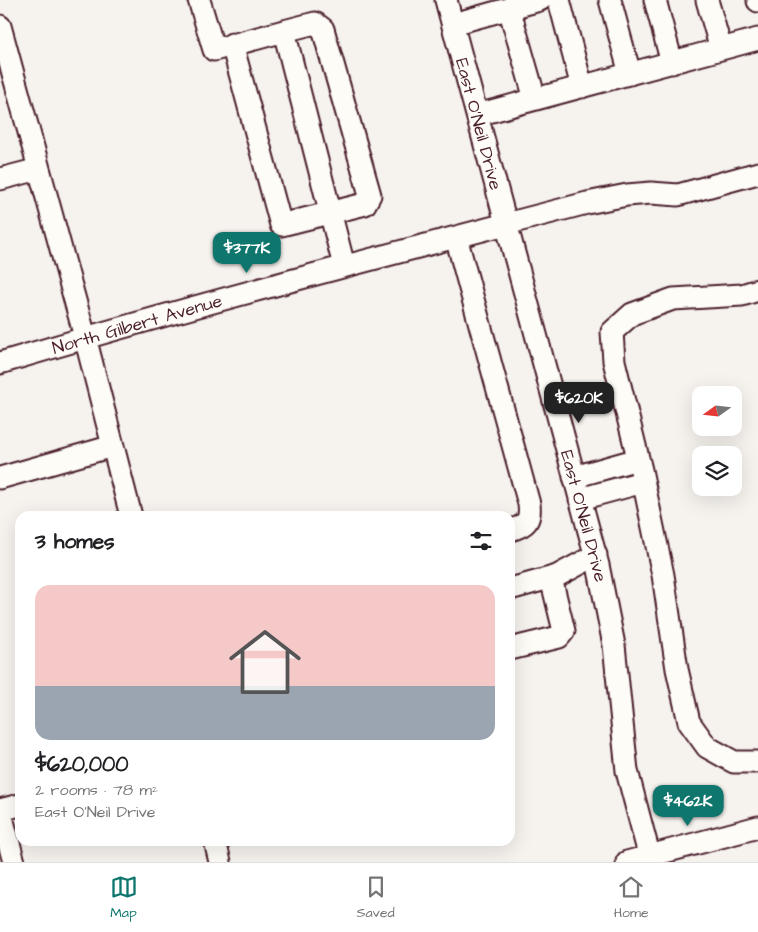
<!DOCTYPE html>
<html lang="en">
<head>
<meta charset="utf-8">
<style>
	body { margin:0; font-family:"Architects Daughter",sans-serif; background:#f6f6f6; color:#202124; height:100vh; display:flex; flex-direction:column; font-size:19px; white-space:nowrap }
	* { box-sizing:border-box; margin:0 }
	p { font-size:16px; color:#757577 }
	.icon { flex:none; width:28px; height:28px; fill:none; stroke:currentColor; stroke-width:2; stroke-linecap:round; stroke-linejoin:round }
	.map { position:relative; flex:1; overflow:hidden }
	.drawer { position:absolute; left:15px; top:511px; width:500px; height:335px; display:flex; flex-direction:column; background:#fff; border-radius:15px; box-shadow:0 5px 20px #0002 }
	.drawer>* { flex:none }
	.needle { width:32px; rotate:255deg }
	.tools { position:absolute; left:692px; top:386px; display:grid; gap:10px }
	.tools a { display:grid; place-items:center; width:50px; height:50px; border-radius:10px; background:#fff; box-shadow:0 5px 20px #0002; font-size:25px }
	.price { position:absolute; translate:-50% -42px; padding:0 11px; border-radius:10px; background:#0f766e; color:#fff; font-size:16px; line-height:32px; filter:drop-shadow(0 1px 2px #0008) }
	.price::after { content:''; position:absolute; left:50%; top:30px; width:15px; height:11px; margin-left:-8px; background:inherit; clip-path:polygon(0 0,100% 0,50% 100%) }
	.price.current { background:#222; color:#fff }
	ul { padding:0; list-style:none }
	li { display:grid; align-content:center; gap:10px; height:265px; padding:0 20px }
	li span { display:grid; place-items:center; height:155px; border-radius:15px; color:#555 }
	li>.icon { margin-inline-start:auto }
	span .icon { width:90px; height:90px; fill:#fffc; stroke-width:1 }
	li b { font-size:21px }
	h2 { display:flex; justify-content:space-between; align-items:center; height:60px; padding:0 20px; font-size:21px }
	.tab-bar { display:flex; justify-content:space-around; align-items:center; height:70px; border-top:1px solid #e0e0e0; background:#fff; font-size:14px; color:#757577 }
	.tab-bar a { display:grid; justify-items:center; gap:2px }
	.tab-bar .current { color:#0f766e }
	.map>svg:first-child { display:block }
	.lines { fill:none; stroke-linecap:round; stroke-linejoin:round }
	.minor-casing { stroke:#4a1f2b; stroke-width:25 }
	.minor { stroke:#fdfcf7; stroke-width:21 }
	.labels { text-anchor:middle; stroke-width:4; stroke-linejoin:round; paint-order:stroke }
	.street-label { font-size:18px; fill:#4a1f2b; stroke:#fdfcf7 }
</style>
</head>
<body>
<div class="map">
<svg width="758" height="862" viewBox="0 0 758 862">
	<rect width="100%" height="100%" fill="#f6f3ef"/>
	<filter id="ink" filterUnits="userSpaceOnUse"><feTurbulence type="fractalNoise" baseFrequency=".02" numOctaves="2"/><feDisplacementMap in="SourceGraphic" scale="10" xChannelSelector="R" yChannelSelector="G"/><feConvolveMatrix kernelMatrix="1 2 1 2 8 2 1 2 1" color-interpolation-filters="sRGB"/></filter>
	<g filter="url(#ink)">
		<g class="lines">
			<defs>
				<path id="minor" d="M199,0L214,50L284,31L344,266
					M446,0L598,565L614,645L627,771L651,862
					M559,0L582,87
					M610,0L630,74
					M655,0L672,63
					M707,0L721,49
					M758,0V1
					M509,8L535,99
					M453,24L540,0
					M0,26L85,337L131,516
					M232,44L281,225L365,204L370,195L323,29L315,23L284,31
					M477,115L758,39
					M0,179L39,169
					M456,237L529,504C531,521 526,526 510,530
					M758,290L742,295L673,299L632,314L612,332L614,361L641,470L663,575L677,669L689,722L707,747L734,762H758
					M0,363C194,305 390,254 587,203L627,195L651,193L678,195L758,173
					M574,477L638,459
					M0,478L113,446
					M580,499L643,482
					M510,589L557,576L596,555
					M510,649L559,637L564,631L551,578
					M0,810L14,862
					M0,810L20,805
					M215,841L220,862
					M627,862L758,827"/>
			</defs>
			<use href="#minor" class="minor-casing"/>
			<use href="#minor" class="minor"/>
		</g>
	</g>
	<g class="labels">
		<g class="street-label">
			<text transform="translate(479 124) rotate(75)" y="6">East O'Neil Drive</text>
			<text transform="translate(137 324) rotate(-16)" y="6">North Gilbert Avenue</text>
			<text transform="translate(584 516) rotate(75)" y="6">East O'Neil Drive</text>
		</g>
	</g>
</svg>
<div class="tools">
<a><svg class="needle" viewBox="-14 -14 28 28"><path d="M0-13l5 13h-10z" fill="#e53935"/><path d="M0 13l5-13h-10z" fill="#757577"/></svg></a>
<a><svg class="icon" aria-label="layers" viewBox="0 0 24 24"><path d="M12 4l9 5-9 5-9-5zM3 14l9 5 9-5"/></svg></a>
</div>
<b class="price" style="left:247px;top:274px">$377K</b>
<b class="price current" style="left:579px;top:424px">$620K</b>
<b class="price" style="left:688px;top:827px">$462K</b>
<section class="drawer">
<h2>3 homes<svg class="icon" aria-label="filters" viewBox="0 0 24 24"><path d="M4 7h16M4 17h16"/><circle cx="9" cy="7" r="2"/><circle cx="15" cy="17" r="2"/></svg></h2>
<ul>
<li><span style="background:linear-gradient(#f6c9c9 65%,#9aa5b1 0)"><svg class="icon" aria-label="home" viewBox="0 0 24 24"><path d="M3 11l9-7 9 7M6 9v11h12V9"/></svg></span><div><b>$620,000</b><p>2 rooms · 78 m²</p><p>East O'Neil Drive</p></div></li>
</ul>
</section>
</div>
<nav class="tab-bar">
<a class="current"><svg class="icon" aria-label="map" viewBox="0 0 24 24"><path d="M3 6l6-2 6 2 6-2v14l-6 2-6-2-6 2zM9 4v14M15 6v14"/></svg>Map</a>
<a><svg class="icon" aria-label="saved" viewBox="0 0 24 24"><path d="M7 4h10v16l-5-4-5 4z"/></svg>Saved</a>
<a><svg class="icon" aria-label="home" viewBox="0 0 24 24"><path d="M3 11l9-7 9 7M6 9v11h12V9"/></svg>Home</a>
</nav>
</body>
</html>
